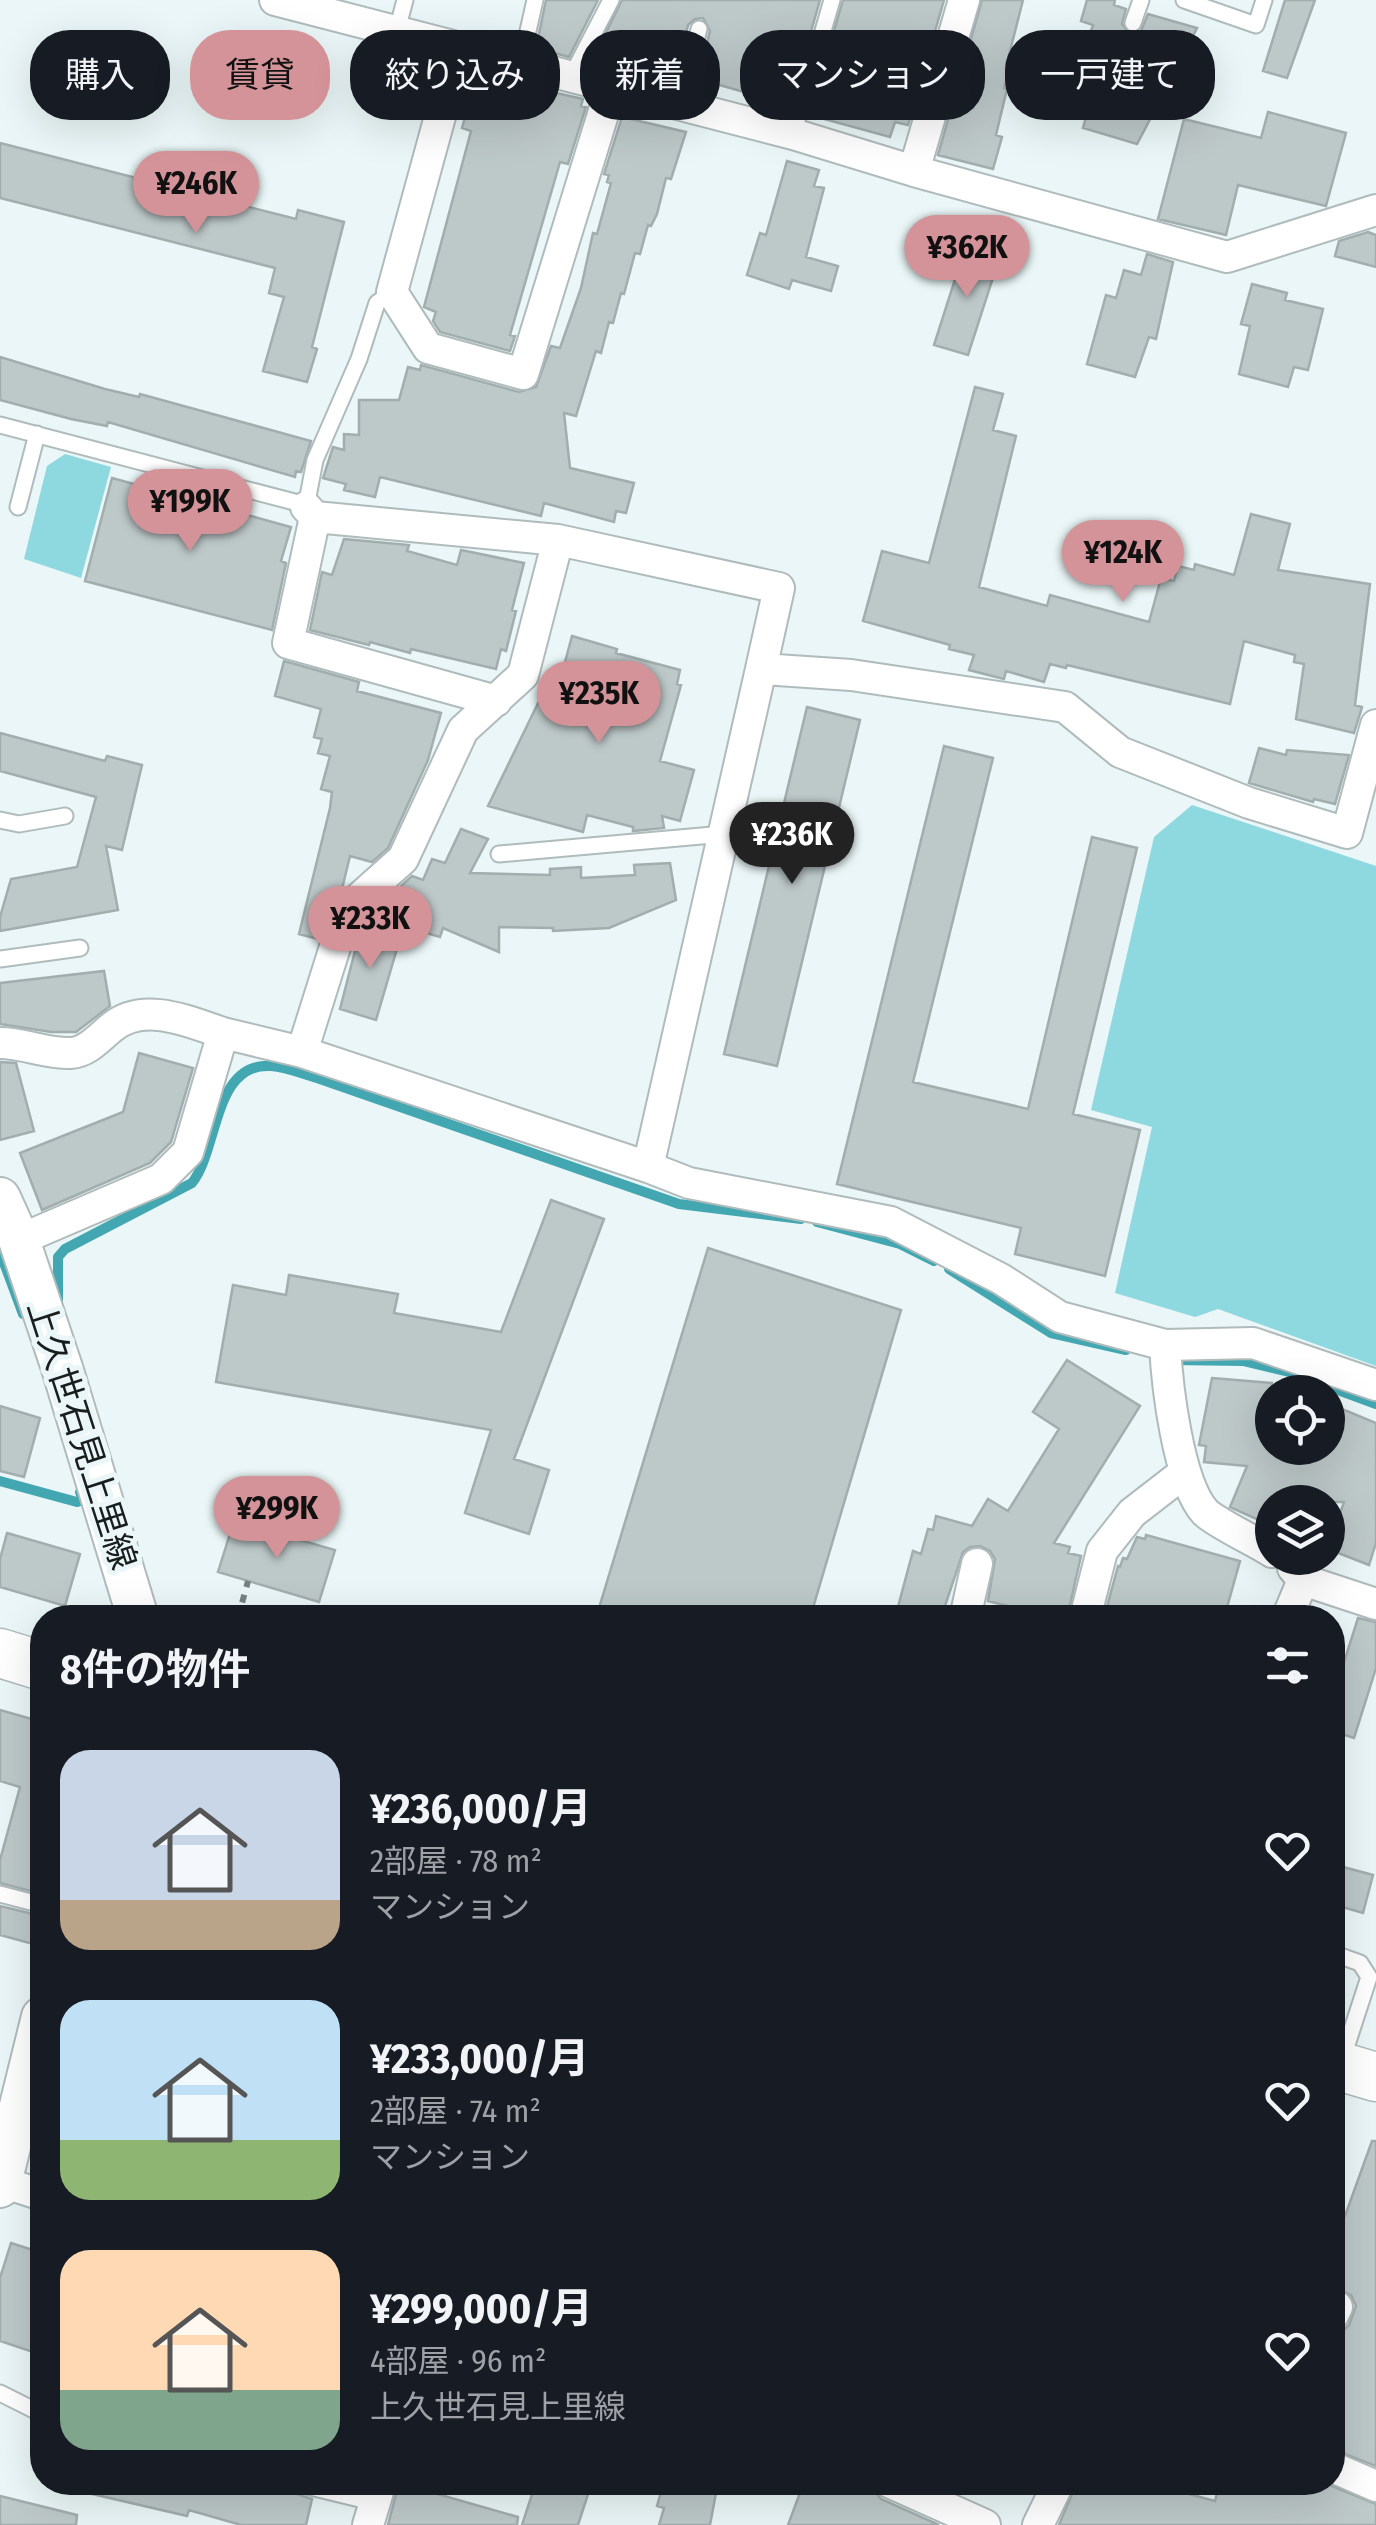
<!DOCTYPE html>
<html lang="ja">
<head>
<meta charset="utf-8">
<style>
	body { margin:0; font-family:"Fira Sans Condensed","Noto Sans JP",sans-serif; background:#20242c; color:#f1f3f6; height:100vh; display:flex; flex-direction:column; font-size:38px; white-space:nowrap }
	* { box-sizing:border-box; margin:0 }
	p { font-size:32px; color:#9ea1a6 }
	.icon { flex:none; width:55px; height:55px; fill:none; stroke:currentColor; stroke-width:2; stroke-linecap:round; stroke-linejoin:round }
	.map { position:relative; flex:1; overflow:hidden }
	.details { position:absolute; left:30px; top:1605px; width:1315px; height:890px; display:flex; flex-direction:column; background:#171b24; border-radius:40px; box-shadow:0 10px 40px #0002 }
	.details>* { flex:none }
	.top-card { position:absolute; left:30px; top:30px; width:1318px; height:90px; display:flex; gap:20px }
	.controls { position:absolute; left:1255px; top:1375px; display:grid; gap:20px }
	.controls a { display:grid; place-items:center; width:90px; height:90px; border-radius:50%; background:#171b24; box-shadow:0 10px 40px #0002; font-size:50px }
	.price { position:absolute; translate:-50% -85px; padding:0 22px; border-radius:35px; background:#d49398; color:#111; font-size:32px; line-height:65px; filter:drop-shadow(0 2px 5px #0008) }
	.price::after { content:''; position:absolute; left:50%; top:60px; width:30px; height:22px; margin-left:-15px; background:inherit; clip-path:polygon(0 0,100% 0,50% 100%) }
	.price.active { background:#222; color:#fff }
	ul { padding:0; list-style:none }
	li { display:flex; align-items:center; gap:30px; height:250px; padding:0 30px }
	li span { display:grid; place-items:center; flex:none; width:280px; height:200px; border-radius:30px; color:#555 }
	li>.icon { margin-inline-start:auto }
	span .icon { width:120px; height:120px; fill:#fffc; stroke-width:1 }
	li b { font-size:42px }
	h2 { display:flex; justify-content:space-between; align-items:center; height:120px; padding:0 30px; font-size:42px }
	.chip { padding:0 35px; border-radius:40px; background:#171b24; box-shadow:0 10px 40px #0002; font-size:35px; line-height:90px }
	.chip.active { background:#d49398; color:#111 }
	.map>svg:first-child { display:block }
	.green { fill:#8ed8e0 }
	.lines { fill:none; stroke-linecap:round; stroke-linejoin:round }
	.stream { stroke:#43a7b2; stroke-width:10 }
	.building { fill:#bdc8c9; stroke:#a2adae; stroke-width:2.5 }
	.service-casing { stroke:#b0bbbc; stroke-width:19 }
	.minor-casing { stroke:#b0bbbc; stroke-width:34 }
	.secondary-casing { stroke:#b0bbbc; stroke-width:44 }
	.trunk-casing { stroke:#b0bbbc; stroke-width:51 }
	.path { stroke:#788081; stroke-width:6; stroke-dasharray:8 8; stroke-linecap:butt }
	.service { stroke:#fff; stroke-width:15 }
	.minor { stroke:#fff; stroke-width:30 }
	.secondary { stroke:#fff; stroke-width:40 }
	.trunk { stroke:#fff; stroke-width:48 }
	.labels { text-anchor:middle; stroke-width:10; stroke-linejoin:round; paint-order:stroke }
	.street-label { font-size:35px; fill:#191d1e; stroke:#eaf6f7 }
</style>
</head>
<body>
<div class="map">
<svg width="1376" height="2525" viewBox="0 0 1376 2525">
	<rect width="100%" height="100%" fill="#eaf6f7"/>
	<path class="green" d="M65,454L111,467L81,578L24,559L47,466Z
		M1192,805L1376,866V1366L1218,1309L1195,1317L1115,1293L1152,1127L1091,1110L1154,837Z"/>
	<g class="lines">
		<path class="stream" d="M817,1222L900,1244L934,1261
			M0,1252L23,1314
			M949,1269L1051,1333L1126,1350
			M58,1304V1257L65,1249L192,1183C219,1149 213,1062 271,1066C286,1067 303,1074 317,1078L679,1204L801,1219
			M1172,1360L1243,1361L1289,1372L1376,1404
			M0,1481L77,1502L83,1500L80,1492"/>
	</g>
	<path class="building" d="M546,0H598L569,57L536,48Z
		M622,0H820L790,105L698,79L710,31L703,18L695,19L688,25L679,63L641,53L638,64L596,53Z
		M843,0H944L908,125L895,122L890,137L813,116L811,111Z
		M982,0H1023L1006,67L1010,68L1004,88L1007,89L996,135L1002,137L993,169L938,155Z
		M1087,0H1115L1114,5L1126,9L1122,24L1130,34L1141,31L1148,14L1197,28L1183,55L1177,54L1166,89L1137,144L1083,128L1096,81L1076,75L1093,25L1081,21Z
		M1285,0H1315L1287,78L1263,71Z
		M477,75L583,99L581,106L586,107L568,164L560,162L510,335L515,336L510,351L440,332L433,321L436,312L424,307L471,131L462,128Z
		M1268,112L1346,133L1326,206L1238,185L1226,235L1158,219L1184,119L1261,138Z
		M622,117L686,132L671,179L666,178L657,214L651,226L648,225L640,254L635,253L624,294L621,293L613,323L609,322L601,353L596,351L576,416L564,413L570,468L634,483L626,513L616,511L614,522L544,503L541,516L380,477L375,497L344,490L346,484L323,478L333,447L344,450V434L359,435V400H399L408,367L420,370L421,365L519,392L536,387L551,346L560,348L581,288L593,233L597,234L611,183L607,182L609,175L604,174Z
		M0,143L296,219L298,210L344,222L312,347L317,349L307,382L263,371L284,297L269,293L275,268L0,198Z
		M787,161L819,170L814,186L824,188L806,257L838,266L831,291L792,280L789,289L747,275L760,233L766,235Z
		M1368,232L1376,235V267L1335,256L1339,241Z
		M966,245L1000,256L968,355L934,345Z
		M1147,254L1173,262L1156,339L1149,337L1135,377L1087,364L1106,295L1116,298L1124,270L1141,275Z
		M1252,284L1287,293L1285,300L1323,309L1308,370L1294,367L1288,387L1239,374L1250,326L1241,324Z
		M0,357L105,389L139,397L140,394L311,441L301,472L296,471L295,477L108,422L107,426L71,419L0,400Z
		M975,387L1003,394L993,430L1016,436L979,587L1047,606L1050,595L1149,622L1161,578L1174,581L1178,566L1194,570L1195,564L1234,575L1251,514L1290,524L1278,570L1370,584L1355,705L1362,707L1354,733L1296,719L1304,664L1294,662L1295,655L1244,641L1230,704L1067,665L1066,668L1050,664L1044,682L1006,671L1004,679L1000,678L969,670L974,655L949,649L950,645L863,621L882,551L929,563Z
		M112,478L291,527L281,561L286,563L272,630L85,581Z
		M344,539L409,545L407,551L457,565L461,550L524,563L512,610L516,611L506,651L501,649L496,669L411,649L410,653L370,642L369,645L310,630L322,572L332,575Z
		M572,636L617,649L616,653L680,670L677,684L681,685L660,761L694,770L680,821L662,816L664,828L633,831V827L587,815L583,832L488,806L543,693L555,699Z
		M284,661L359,682L357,691L441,713L428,760L388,848L372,862L350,856L342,889L330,902L318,939L299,934L330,808L332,792L321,789L330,756L318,753L322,739L314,737L321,709L275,696Z
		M807,707L860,720L777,1066L724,1054Z
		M0,733L105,761L107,756L142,765L122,850L106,846L118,910L0,931V917L11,879L77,867L96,797L0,771Z
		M944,746L993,758L913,1082L1028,1109L1092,837L1137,848L1073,1114L1140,1130L1105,1276L1015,1254L1021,1228L837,1184Z
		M1259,748L1286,755L1287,750L1349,755L1335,804L1314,799L1313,802L1249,783Z
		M461,829L488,839L470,873L550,875V869L581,867V878L635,875L634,865L670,863L676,900L609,928L553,931V928L499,927V952L443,928L440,937L388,922L398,889L412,876L423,880L432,859L445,863Z
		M362,924L401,935L376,1020L340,1009Z
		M104,971L110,1006L76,1032H51L0,1024V983Z
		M139,1053L193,1068L171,1142L150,1163L42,1210L20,1153L123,1112Z
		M0,1062L16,1063L34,1131L0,1140Z
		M551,1200L604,1219L514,1459L549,1470L529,1534L465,1513L491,1430L216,1382L233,1285L286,1295L289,1275L398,1294L394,1313L501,1332Z
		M708,1248L901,1310L810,1618H596Z
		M1067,1360L1140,1406L1054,1543L1070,1547L1068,1553L1081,1556L1067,1618H1034L1035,1613L988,1601L995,1559L990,1551L980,1546L970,1547L963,1552L943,1612L934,1610L932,1618H895L913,1551L921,1554L928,1529L933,1530L936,1516L972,1526L988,1499L1008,1511L1059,1429L1033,1412Z
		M1212,1378L1272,1383V1448H1328V1403L1376,1423V1543L1369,1565L1328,1549L1344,1502H1272V1526L1230,1507L1247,1466L1204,1462L1206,1446L1199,1445Z
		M0,1406L40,1418L24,1477L0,1471Z
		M234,1521L335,1550L319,1602L218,1572Z
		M7,1533L80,1554L65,1606L0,1587V1559Z
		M1146,1535L1240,1561L1224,1618H1104L1118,1566L1120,1567L1123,1558L1127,1559L1137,1537L1145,1539Z
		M1358,1618L1376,1622V1668L1354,1738L1332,1731V1700Z
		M0,1710L42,1722V1894L0,1883V1860L20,1787L0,1781Z
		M1332,1864L1373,1875L1363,1913L1332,1904Z
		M0,1906L41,1916L33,1944L0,1935Z
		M1372,2141H1376V2466L1332,2449V2355L1340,2334L1349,2325L1356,2306L1351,2295L1332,2287V2212L1345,2216Z
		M11,2243L42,2253V2355L0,2341V2278Z
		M90,2482H278L276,2487L312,2499L306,2525H241L189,2510L187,2516L88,2493Z
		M536,2482H592L578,2525H522Z
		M664,2482H718L710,2525H659L664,2508L657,2506Z
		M804,2482H856L872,2488L881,2499L939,2525H788Z
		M1077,2482H1160L1159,2486L1215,2501L1220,2482H1322L1376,2504V2525H1059Z
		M399,2483L518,2517L517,2525H388Z
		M0,2496L77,2515L76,2525H0Z"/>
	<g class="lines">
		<defs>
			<path id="service" d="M1184,0L1256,25L1264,0
				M1133,23L1141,0
				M397,30L405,0
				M521,62L535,0
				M572,75L611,0
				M680,103L699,29
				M793,134L832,0
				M0,425L302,504L306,507L315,460L359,359L377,303L392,292
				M18,507L37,434
				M0,820L19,824L65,816
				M499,854L724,834
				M0,959L80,948
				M0,1894L42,1905
				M1332,1953L1360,1963L1369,1977L1341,2063
				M0,2393L42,2414
				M298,2484L376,2503"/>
			<path id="minor" d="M275,0L793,134L914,171L1227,257L1376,210
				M459,47L392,292L428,348L523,374L612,85
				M914,171L964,0
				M306,507L315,517L288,643L496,701
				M315,517L558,540L779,588L761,669
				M0,1043C24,1043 47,1054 71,1053C87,1052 99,1038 111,1028C143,1001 187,1021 223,1033
				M302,1052L347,909L403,859L463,730L523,675L558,540
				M648,1167L689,1183L891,1222L1001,1279L1060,1317L1165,1345L1253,1343L1376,1385
				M19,1240L161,1179L188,1152L223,1033L302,1052L648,1167L761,669L851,675L1065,707L1120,752L1249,803L1347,833L1376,725
				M1165,1345C1167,1385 1178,1482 1205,1512C1216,1523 1257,1542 1272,1552
				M1303,1580L1376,1604
				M965,1618L977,1564
				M1085,1618L1102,1551L1132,1513L1185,1472
				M1287,1618L1303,1580L1293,1568
				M2,2182L42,2195
				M1332,2305L1337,2307L1332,2317
				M1332,2467L1376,2486
				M889,2482L985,2525
				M368,2525L381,2482
				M1038,2525L1059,2482"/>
			<path id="secondary" d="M0,1198L19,1240L62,1368L138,1618
				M0,2187L42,2017"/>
			<path id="trunk" d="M0,1653L42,1666
				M1332,2064L1376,2077"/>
		</defs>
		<use href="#service" class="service-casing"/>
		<use href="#minor" class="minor-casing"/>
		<use href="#secondary" class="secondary-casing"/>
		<use href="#trunk" class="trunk-casing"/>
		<path class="path" d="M238,1618L248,1581"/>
		<use href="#service" class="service"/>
		<use href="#minor" class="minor"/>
		<use href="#secondary" class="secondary"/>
		<use href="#trunk" class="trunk"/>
	</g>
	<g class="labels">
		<g class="street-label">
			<text transform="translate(82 1435) rotate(72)" y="12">上久世石見上里線</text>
		</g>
	</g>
</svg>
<div class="controls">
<a><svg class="icon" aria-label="locate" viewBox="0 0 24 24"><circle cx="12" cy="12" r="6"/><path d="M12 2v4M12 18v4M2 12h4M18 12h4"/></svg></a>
<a><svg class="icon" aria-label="layers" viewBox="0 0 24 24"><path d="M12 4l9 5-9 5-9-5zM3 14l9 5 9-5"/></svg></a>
</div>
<b class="price" style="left:196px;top:236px">¥246K</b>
<b class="price" style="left:967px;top:300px">¥362K</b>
<b class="price" style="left:190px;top:554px">¥199K</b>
<b class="price" style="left:1123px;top:605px">¥124K</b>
<b class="price" style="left:599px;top:746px">¥235K</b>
<b class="price active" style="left:792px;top:887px">¥236K</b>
<b class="price" style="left:370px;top:971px">¥233K</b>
<b class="price" style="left:277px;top:1561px">¥299K</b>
<div class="top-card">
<a class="chip">購入</a>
<a class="chip active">賃貸</a>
<a class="chip">絞り込み</a>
<a class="chip">新着</a>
<a class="chip">マンション</a>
<a class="chip">一戸建て</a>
</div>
<section class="details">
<h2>8件の物件<svg class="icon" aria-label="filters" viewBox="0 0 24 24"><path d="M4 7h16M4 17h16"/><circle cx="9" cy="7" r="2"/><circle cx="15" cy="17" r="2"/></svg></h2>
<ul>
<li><span style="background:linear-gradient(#c9d6e8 75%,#b9a48a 0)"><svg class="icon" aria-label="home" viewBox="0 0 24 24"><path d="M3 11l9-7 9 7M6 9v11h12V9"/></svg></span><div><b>¥236,000/月</b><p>2部屋 · 78 m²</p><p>マンション</p></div><svg class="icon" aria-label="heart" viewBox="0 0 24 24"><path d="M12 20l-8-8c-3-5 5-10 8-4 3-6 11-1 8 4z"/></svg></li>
<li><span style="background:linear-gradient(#bfe0f5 70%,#8fb573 0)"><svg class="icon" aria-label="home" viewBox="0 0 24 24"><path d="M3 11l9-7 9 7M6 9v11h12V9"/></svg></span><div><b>¥233,000/月</b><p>2部屋 · 74 m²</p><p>マンション</p></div><svg class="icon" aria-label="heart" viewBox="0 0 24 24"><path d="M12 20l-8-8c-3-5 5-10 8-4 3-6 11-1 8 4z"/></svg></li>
<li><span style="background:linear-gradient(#ffd9b3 70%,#7fa58c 0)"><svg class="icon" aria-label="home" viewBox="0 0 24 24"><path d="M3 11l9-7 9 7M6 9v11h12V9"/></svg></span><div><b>¥299,000/月</b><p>4部屋 · 96 m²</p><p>上久世石見上里線</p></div><svg class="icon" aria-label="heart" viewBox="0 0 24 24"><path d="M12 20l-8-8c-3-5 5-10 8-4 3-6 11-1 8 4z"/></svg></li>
</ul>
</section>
</div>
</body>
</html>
